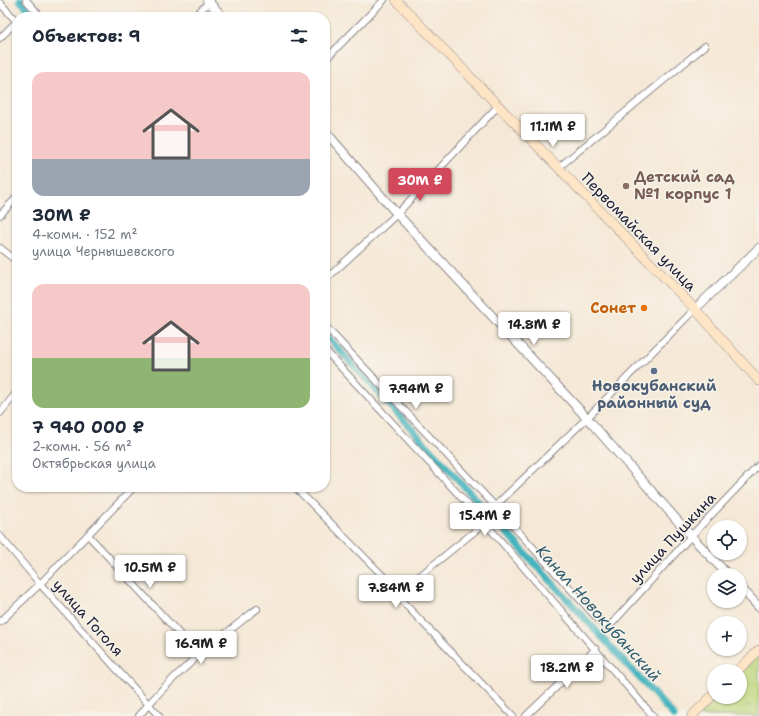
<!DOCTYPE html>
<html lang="ru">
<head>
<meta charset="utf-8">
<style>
	body { margin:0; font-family:"Shantell Sans",sans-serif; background:#f6f6f7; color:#1f2937; height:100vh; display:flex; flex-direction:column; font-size:15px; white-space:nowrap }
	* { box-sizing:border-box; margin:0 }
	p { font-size:13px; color:#747a83 }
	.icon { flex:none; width:22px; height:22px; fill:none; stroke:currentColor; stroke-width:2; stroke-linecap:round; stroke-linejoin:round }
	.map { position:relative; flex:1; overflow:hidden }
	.details { position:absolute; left:12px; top:12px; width:318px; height:480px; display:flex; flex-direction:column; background:#fff; border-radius:16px; box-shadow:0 1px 3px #0004 }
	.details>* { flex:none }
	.fabs { position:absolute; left:707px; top:520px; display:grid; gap:8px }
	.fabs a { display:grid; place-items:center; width:40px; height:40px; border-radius:50%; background:#fff; box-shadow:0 1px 3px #0004; font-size:20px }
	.price { position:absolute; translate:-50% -34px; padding:0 9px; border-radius:4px; background:#fff; color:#222; font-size:13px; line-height:26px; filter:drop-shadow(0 1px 2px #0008) }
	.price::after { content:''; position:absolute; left:50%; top:24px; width:12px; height:9px; margin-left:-6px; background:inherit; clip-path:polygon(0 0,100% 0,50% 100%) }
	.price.on { background:#d1495b; color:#fff }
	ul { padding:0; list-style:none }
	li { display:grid; align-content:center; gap:8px; height:212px; padding:0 20px }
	li span { display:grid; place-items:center; height:124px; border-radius:12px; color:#555 }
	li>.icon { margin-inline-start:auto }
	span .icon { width:72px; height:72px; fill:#fffc; stroke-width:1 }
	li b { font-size:17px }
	h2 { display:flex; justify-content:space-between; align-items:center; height:48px; padding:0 20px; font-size:17px }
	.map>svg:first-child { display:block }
	.park { fill:url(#park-tufts); stroke:#707c5b }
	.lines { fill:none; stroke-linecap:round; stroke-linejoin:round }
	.canal { stroke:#45b4be; stroke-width:7 }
	.minor-casing { stroke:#8c8588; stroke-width:8 }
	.tertiary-casing { stroke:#8c8588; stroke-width:10 }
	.secondary-casing { stroke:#8c8588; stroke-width:10 }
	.minor { stroke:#fff; stroke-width:6 }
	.tertiary { stroke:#fff; stroke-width:8 }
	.secondary { stroke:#fee5c5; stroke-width:9 }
	.education-dot { fill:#8d6e63; stroke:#f7f3e8; stroke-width:1.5 }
	.food-dot { fill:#e8710a; stroke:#f7f3e8; stroke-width:1.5 }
	.service-dot { fill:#5c6f8a; stroke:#f7f3e8; stroke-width:1.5 }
	.labels { text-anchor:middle; stroke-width:3; stroke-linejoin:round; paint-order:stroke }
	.education-label { font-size:15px; font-weight:bold; fill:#785e54; stroke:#f7f3e8; text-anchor:start }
	.street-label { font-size:15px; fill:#22223b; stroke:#f7f3e8 }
	.food-label { font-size:15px; font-weight:bold; fill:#c56008; stroke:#f7f3e8; text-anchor:end }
	.service-label { font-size:15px; font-weight:bold; fill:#4e5e75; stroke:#f7f3e8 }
	.water-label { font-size:16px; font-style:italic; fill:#305c6f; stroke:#f7f3e8 }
</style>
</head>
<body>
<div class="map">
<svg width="759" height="716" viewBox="0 0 759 716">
	<defs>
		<pattern id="park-tufts" width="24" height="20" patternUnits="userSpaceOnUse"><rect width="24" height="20" fill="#bdd67b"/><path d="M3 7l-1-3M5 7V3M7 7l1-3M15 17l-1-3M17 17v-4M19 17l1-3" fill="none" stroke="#a2b76b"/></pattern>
	</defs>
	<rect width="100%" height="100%" fill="#f7f3e8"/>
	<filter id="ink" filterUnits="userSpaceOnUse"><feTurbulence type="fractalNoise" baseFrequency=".025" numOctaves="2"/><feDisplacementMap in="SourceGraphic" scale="8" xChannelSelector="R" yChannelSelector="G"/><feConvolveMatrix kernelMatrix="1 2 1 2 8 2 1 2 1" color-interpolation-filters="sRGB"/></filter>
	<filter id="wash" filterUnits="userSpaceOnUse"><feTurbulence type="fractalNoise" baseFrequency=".012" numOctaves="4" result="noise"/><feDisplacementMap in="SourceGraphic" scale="16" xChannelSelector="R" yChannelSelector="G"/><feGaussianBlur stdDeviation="0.9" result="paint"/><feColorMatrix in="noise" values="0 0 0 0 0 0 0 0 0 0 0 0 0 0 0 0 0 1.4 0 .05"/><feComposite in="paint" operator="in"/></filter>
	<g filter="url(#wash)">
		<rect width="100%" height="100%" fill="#f5e8d6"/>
		<path class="park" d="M759,654V716H699L718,697H740V674Z"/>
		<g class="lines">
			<path class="canal" d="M20,0L35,17
				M325,334L674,716"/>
		</g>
	</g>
	<g filter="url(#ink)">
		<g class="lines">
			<defs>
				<path id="minor" d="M26,0L41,17
					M0,3L17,22
					M194,17L211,0
					M0,38L17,21
					M325,60L384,0
					M558,168L705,46
					M0,215L17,197
					M0,248L17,261
					M325,280L397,214L498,106
					M325,326L495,506L607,629L691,536L759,465
					M325,350L485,523L653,716
					M0,413L17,392
					M295,487L385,578L396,595L513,716
					M495,506L587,418L695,309
					M88,535L199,655
					M0,536L40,584L159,716
					M396,595L485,523
					M0,622L40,584L134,487
					M139,716C171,675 216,641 257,609
					M526,716L596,649"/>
				<path id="tertiary" d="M207,0L223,17
					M325,131L397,214L587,418L691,536L728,575
					M695,309L759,248
					M740,587L759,607"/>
				<path id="secondary" d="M396,0L695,309L759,381
					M737,671L759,650
					M692,716L714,694"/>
			</defs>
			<use href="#minor" class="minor-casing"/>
			<use href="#tertiary" class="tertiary-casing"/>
			<use href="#secondary" class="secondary-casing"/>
			<use href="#minor" class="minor"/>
			<use href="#tertiary" class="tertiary"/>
			<use href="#secondary" class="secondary"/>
		</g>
	</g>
	<circle class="education-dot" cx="626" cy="186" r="4"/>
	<circle class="food-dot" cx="644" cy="308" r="4"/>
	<circle class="service-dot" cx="654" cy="371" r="4"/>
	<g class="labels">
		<g class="education-label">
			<text x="634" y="182">Детский сад<tspan x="634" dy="17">№1 корпус 1</tspan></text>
		</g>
		<g class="street-label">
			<text transform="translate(639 232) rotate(46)" y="5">Первомайская улица</text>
			<text transform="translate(673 538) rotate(-47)" y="5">улица Пушкина</text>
			<text transform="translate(88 618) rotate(48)" y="5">улица Гоголя</text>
		</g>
		<g class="food-label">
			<text x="636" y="313">Сонет</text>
		</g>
		<g class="service-label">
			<text x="654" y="391">Новокубанский<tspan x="654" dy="17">районный суд</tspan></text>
		</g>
		<g class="water-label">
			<text transform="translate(599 613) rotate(48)" y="6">Канал Новокубанский</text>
		</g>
	</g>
</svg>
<div class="fabs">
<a><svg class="icon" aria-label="locate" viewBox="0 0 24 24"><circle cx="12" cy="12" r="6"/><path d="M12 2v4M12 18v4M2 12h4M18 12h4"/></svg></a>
<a><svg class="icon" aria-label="layers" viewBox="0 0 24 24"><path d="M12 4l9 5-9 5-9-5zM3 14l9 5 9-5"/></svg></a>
<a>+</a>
<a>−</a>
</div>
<b class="price" style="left:553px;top:148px">11.1M ₽</b>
<b class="price on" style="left:420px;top:202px">30M ₽</b>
<b class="price" style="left:534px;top:346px">14.8M ₽</b>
<b class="price" style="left:416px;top:410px">7.94M ₽</b>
<b class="price" style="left:485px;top:537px">15.4M ₽</b>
<b class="price" style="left:150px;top:589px">10.5M ₽</b>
<b class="price" style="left:396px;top:609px">7.84M ₽</b>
<b class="price" style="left:201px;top:665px">16.9M ₽</b>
<b class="price" style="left:567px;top:689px">18.2M ₽</b>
<section class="details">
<h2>Объектов: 9<svg class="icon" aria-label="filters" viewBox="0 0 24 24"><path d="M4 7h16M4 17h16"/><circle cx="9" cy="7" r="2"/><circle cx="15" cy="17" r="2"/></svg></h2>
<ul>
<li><span style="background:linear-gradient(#f6c9c9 70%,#9aa5b1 0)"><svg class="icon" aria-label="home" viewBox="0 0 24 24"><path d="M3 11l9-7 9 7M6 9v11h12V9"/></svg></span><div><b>30M ₽</b><p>4-комн. · 152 m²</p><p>улица Чернышевского</p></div></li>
<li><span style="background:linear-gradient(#f6c9c9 60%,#8fb573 0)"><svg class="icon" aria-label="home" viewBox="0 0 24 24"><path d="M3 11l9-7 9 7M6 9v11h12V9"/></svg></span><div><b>7 940 000 ₽</b><p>2-комн. · 56 m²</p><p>Октябрьская улица</p></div></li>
</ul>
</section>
</div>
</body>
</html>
